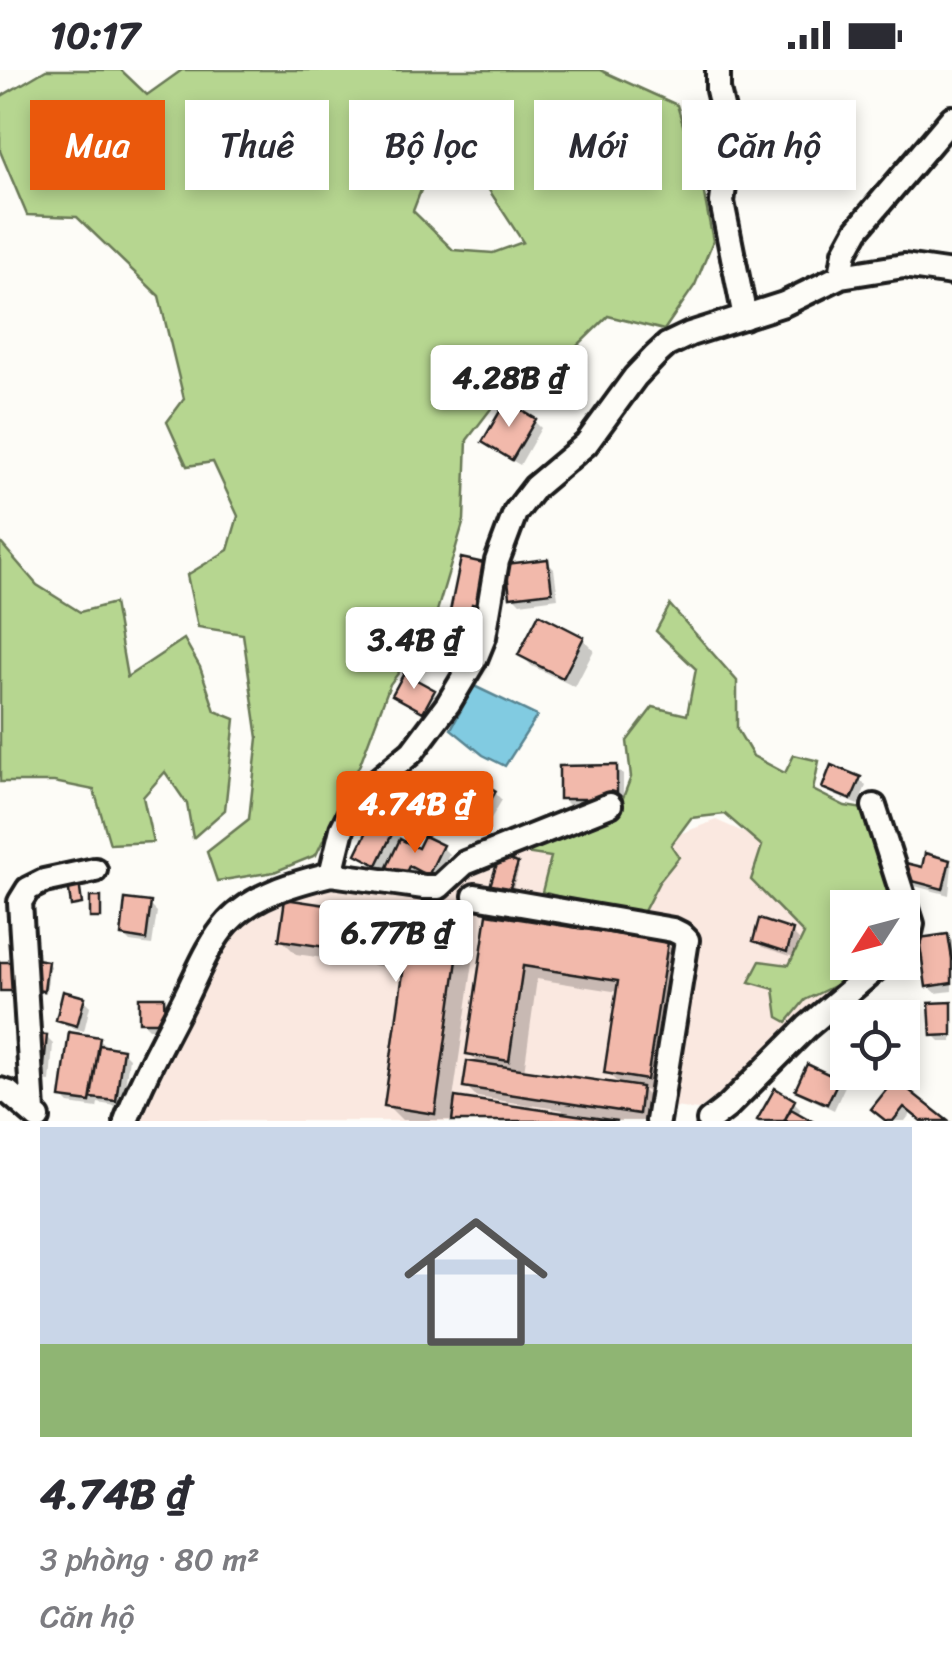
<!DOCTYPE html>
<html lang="vi">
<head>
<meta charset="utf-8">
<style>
	body { margin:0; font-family:Sriracha,sans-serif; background:#f2f2f3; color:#2b2b33; height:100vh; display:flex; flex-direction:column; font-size:38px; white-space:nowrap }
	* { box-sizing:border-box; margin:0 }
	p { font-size:32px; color:#7c7c81 }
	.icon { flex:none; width:55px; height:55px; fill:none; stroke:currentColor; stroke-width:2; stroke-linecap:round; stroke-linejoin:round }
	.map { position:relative; height:1051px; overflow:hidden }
	.side { display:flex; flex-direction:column; background:#fff; flex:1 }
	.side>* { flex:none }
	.guide { position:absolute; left:30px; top:30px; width:892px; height:90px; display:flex; gap:20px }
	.needle { width:65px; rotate:234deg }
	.controls { position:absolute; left:830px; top:820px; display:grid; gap:20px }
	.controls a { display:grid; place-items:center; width:90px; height:90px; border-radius:0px; background:#fff; box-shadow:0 5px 15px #0003; font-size:50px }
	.price { position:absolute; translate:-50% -85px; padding:0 22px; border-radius:10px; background:#fff; color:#222; font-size:32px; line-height:65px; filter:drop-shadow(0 2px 5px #0008) }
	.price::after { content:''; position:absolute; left:50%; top:60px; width:30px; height:22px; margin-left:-15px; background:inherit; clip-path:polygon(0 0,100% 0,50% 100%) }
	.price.current { background:#ea580c; color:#fff }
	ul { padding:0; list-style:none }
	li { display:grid; align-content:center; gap:20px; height:530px; padding:0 40px }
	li+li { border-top:2px solid #e1e1e2 }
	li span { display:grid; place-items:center; height:310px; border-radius:0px; color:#555 }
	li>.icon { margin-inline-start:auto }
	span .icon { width:180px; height:180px; fill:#fffc; stroke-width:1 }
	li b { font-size:42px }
	.chip { padding:0 35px; border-radius:0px; background:#fff; box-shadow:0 5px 15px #0003; font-size:35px; line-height:90px }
	.chip.current { background:#ea580c; color:#fff }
	.status { display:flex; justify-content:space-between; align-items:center; height:70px; padding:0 50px; background:#fff; direction:ltr }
	.status svg { height:28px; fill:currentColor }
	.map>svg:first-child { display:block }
	.built { fill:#fae8e0 }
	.green { fill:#b6d690; stroke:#697956; stroke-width:2.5; fill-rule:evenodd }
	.water { fill:#81cbe1; stroke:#598592; stroke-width:2.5 }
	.shadow { fill:#0003; fill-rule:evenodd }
	.building { fill:#f2b9ab; stroke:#1c1c1c; stroke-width:2.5 }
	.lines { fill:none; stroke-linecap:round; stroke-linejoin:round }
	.minor-casing { stroke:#1c1c1c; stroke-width:30 }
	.minor { stroke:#fdfcf7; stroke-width:22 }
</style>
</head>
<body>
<div class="status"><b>10:17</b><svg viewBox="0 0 49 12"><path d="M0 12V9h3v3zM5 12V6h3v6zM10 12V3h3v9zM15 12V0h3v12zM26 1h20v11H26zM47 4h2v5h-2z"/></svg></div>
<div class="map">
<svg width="952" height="1051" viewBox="0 0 952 1051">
	<rect width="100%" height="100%" fill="#fdfcf7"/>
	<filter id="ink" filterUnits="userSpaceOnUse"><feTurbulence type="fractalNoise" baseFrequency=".01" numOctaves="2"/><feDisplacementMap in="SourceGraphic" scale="20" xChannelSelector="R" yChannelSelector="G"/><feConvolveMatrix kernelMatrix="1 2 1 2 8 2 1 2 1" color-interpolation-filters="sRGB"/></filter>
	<g filter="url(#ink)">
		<path class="built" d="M716,750L840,805L848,838V892L855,893L812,940L744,1006L698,1040L651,1034L646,1051H139L144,1029L222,879L240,855L292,821L355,816L443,831L459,812L485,793L512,781L552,787L625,785Z"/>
		<path class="green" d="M46,0H121L147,25L182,0H600L677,35L704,124L713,171L695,215L664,260L608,246L538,314L503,323L467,370L464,450L432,558L390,614L360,694L316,785L274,802L217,811L207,782L249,749L258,668L243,564L198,557L187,505L228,480L238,446L213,392L187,396L167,352L184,329L159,226L77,147L27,145L0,81V27ZM476,100L523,172L493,183L453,180L413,141L426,107Z
			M0,472L37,515L80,542L114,533L127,607L184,569L200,597L215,641L235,649L225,740L193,768L187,734L165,702L143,727L153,772L110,774L94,720L54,712H0Z
			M670,535L737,611V659L753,686L785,703L794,685L819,691L813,720L845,736L864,739L898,837L848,838V892L867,893L842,912L805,930L787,952L778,947L774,919L749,912L760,891L789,895L804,864L751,810L762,776L725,744L691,748L671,775L679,787L659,812L640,849L542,822L551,787L512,781L619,738L631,707L627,671L653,637L687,645L696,599L656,561Z"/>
		<path class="water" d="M474,616L537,646L505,696L483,685L451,659Z"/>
		<path class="shadow" d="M534,351L541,358L520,395L492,379L485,372Z
			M547,492L554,499L558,528L520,533L513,526Z
			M482,495L489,502L476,555L459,552L452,545Z
			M583,569L594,580L575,617L532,596L521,585Z
			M435,624L440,629L431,647L425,644Z
			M616,698L623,705V735H569L562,728Z
			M859,709L866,716L858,735L832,724L825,717Z
			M397,718L414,726L421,733L409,759L391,750L384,743Z
			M495,723L502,730L490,750L459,732L452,725Z
			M374,752L393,762L419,781L442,777L449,784L436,811L416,801L412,811L397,803L388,794L385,800L366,790L359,783Z
			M949,792L952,795L949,825L911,815L904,808Z
			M516,795L519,798L512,822L493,815Z
			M150,835L157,842L152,875L130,872L123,865Z
			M490,847L667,874L681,889L661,1023L642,1020L652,1030L649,1051L402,1050L387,1035L406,900L296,884L281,869L461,858L476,872L453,1029L562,1045L563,1040L477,1027L466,1016L481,995L469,983ZM537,909L619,922L607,1002L621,1016L524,1002Z
			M792,863L799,870L794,887L762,877L755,870Z
			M947,866L952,871V921L936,923L928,916Z
			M47,893L50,896L46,923L31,920Z
			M83,929L90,936L84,961L66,956L58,949Z
			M163,930L170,937L171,958H149L142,951Z
			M952,935V972H941L934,965Z
			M46,967L53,974L50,1012L29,1010Z
			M99,969L106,976L122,981L129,988L122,1037L98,1033L97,1038L69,1034L62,1027Z
			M902,970L916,979L905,1007L893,1002H902Z
			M837,1011L844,1018L834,1040L805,1026L798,1019Z
			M895,1013L944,1051H923L912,1042L905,1051H888Z
			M776,1022L794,1032L801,1039L797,1045L807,1051H761Z"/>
		<path class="building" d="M506,331L536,349L512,390L482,372Z
			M461,488L484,493L481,506L488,508L482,536L472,534L469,550L449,546Z
			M548,489L552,522L510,527L506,494Z
			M539,544L584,567L563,608L518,585Z
			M404,603L435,620L423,642L392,625Z
			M617,695V729H559V696Z
			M831,695L861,707L851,730L822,718Z
			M463,701L496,721L482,745L449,726Z
			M396,715L415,724L401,754L381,744Z
			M373,749L394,760L377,795L356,784Z
			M424,766L443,775L428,806L409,796L405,805L387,797L400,769L418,778Z
			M925,783L950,790L943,819L901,808L906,793L922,797Z
			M499,787L518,793L509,821L490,816Z
			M79,812L82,834L71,836L68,813Z
			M90,827H101V848H90Z
			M125,829L151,832L146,870L121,866Z
			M285,829L462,855L435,1044L384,1036L405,889L279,870Z
			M487,844L668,872L647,1010L604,1003L618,911L523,896L509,991L466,984Z
			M759,849L793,860L787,882L753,871Z
			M948,864L952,889V913L926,917L919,868Z
			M30,888L48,891L44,921L26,919Z
			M0,892H17L18,921H0Z
			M63,921L85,927L77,956L56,950Z
			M139,927H164L165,952H139Z
			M952,932V965L931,966L929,933Z
			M69,962L100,967L90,1032L60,1028Z
			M22,963L47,965L43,1006L19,1004Z
			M99,975L123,979L116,1031L91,1028Z
			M467,991L642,1017L639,1044L463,1017Z
			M807,994L839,1009L827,1034L795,1020Z
			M895,1009L948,1051H921L904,1037L893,1051H886L871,1039Z
			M775,1018L795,1030L784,1051H759L757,1050Z
			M455,1027L617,1051H452Z
			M791,1039L812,1051H784Z"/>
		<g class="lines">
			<defs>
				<path id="minor" d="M718,0V20L730,71L722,132L745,247
					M841,206L845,182L857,160L952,48
					M874,736L912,854L909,867L902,876
					M331,804L424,817H439L465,793L610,735
					M475,826L673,860L681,864L687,870L658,1051
					M0,1020L9,1023L38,1048
					M33,1042L20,832L28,819L44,811L95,800
					M126,1051C142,1008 165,967 186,926C198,902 209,873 228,852C254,824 295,813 331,804L342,759L350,743L365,721L412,682L448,634L475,589L484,567L497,491L515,443L535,417L586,374L635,307L655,286L667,275L690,264L784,234L841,206L904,196L952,203
					M709,1051L727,1037L807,957L884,892"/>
			</defs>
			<use href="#minor" class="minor-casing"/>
			<use href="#minor" class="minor"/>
		</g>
	</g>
</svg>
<div class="controls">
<a><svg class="needle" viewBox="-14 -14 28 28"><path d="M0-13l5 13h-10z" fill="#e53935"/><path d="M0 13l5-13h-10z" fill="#7c7c81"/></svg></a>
<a><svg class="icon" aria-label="locate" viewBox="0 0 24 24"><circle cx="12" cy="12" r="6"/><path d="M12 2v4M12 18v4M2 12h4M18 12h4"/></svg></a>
</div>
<b class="price" style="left:509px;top:360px">4.28B ₫</b>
<b class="price" style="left:414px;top:622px">3.4B ₫</b>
<b class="price current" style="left:415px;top:786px">4.74B ₫</b>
<b class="price" style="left:396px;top:915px">6.77B ₫</b>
<div class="guide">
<a class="chip current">Mua</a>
<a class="chip">Thuê</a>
<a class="chip">Bộ lọc</a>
<a class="chip">Mới</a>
<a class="chip">Căn hộ</a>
</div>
</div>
<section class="side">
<ul>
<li><span style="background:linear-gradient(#c9d6e8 70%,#8fb573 0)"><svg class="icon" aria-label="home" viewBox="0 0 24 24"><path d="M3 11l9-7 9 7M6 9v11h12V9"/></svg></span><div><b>4.74B ₫</b><p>3 phòng · 80 m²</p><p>Căn hộ</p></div></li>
</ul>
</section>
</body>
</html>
